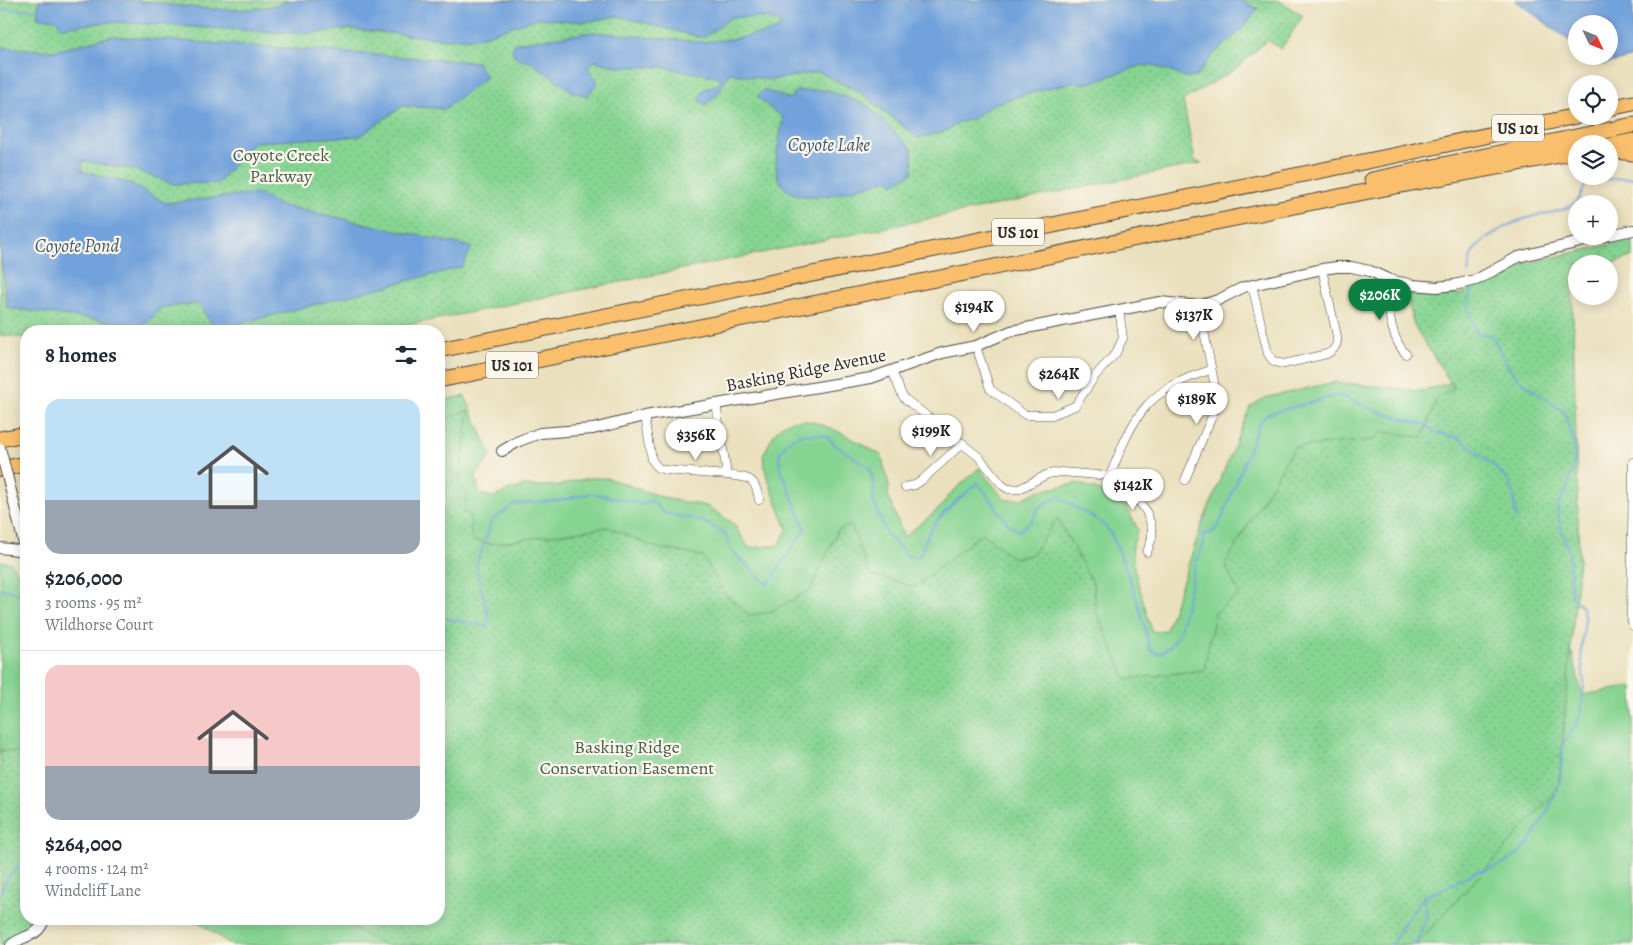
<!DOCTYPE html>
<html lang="en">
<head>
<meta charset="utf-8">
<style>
	body { margin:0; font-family:Alegreya,serif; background:#f6f6f7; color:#1f2937; height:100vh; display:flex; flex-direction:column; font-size:19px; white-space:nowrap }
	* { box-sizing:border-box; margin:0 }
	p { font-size:16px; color:#747a83 }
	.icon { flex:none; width:28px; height:28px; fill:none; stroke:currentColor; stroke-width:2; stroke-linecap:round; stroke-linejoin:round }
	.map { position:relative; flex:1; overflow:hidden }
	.sheet { position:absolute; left:20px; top:325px; width:425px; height:600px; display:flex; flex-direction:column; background:#fff; border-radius:20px; box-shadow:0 2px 12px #0003 }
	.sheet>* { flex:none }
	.needle { width:32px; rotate:133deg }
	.fabs { position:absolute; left:1568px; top:15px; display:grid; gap:10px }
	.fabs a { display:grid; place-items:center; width:50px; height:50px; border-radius:50%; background:#fff; box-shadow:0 2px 12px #0003; font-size:25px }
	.price { position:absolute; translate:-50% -42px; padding:0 11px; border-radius:18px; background:#fff; color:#222; font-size:16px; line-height:32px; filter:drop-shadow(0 1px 2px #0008) }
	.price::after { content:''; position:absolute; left:50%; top:30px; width:15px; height:11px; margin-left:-8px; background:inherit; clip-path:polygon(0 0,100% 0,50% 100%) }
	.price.on { background:#0b8043; color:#fff }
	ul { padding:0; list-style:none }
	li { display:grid; align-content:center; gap:10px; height:265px; padding:0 25px }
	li+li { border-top:1px solid #e0e1e3 }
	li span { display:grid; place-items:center; height:155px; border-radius:15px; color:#555 }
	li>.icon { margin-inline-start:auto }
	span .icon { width:90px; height:90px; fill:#fffc; stroke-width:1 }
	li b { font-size:21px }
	h2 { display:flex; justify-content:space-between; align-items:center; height:60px; padding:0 25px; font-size:21px }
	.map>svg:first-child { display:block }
	.green { fill:#86d492; stroke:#58805e }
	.park { fill:url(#park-dots); stroke:#58805e }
	.water { fill:#72a2db; stroke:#4e6683 }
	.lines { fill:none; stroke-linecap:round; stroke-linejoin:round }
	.stream { stroke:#72a2db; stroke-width:2 }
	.minor-casing { stroke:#484641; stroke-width:9 }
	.tertiary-casing { stroke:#484641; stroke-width:12 }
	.motorway-casing { stroke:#484641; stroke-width:17 }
	.minor { stroke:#fff; stroke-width:8 }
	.tertiary { stroke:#fff; stroke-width:10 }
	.motorway { stroke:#f9bf6d; stroke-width:15 }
	.tertiary-bridge-casing { stroke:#484641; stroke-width:12; stroke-linecap:butt }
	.tertiary-bridge { stroke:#fff; stroke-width:10 }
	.labels { text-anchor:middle; stroke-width:4.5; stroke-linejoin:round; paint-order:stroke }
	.shield { fill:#fbf7ec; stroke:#696865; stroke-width:1 }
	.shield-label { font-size:16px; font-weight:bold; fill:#2b2b2b }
	.park-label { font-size:18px; fill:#465e4a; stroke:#fbf7ec }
	.street-label { font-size:18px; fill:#2b2b2b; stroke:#fbf7ec }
	.water-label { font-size:19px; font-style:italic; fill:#475b71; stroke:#fbf7ec }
</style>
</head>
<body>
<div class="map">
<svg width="1633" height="945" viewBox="0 0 1633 945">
	<defs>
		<pattern id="park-dots" width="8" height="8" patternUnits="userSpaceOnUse" patternTransform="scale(1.25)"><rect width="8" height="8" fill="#86d492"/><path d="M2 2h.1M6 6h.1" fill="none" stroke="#74b67e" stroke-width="1.8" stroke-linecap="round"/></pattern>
	</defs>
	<rect width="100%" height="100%" fill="#fbf7ec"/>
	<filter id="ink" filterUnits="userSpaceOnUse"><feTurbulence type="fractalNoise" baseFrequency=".02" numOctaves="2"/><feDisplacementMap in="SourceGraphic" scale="10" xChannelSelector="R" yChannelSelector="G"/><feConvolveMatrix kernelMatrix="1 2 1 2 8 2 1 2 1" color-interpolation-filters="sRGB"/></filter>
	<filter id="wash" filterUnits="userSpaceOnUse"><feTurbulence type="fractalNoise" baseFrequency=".0096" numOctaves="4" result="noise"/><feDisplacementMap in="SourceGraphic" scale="20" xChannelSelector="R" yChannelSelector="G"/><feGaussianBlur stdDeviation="1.12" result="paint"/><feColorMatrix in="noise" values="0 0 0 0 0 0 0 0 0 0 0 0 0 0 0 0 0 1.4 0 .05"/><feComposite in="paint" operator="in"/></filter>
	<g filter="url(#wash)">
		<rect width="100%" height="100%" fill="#eae0bd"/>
		<path class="green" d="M1484,373L1563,615L1582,695L1633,686V945H231L195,920L194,919H439V401L465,396L491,455L475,477L480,494L495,497L509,490L525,486H559L574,481L590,478H607L668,499L707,506L734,524L749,548L779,545L787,529L766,474L763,456C768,446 774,430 784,424C809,409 859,443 881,455L889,485L888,496L904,537L941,507L949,495L979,468L1005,500L1022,499L1038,491L1077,483L1121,498L1138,529L1132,548L1134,568L1152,632L1166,630L1202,524L1250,407L1264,398L1335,382L1422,391Z
			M0,562H10L26,585V766L0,762Z"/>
		<path class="park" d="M0,0H1278L1303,16L1281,49L1267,40L1236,69L1183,100L1195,161L1202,163L433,320L372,331H26V338L0,335Z
			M1633,239V256L1609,265L1576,264V276L1572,278L1579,559L1558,790L1416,945H385L336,919H439V420L469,410L459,484L468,493L464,512L470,514L472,540L491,544L608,527L654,547L702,556L727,596L750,615L770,612L810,590L838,530L851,525L870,575L915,587L982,533L1014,558L1032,555L1057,518L1093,583L1096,611L1126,679L1204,670L1215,613L1239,594L1225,564L1294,447L1373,440L1382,432L1423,437L1437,398L1454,388L1414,326L1406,294H1460L1528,263Z
			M0,750L26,754V919H39L38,923L5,945H0Z"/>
		<path class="water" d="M39,0C68,0 98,0 127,0C180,4 235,18 287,2L285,0H1218L1221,3L1223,0H1241L1258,9L1241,30L1212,56L1196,77H1184L1152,65L1140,66L1086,84L1074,82L1026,94L992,105L973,119L959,122L946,131L918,138L861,93L819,72L771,80L729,73L719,93L705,105L699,101L703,90L720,83L721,77L659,67H619L595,61L588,68L598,82L587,96L573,92L532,63L515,57L512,50L515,43L594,32L702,42L733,39L778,30L780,23L768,18L732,17L703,38L618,16L584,22L538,18L477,38L446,39L349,29L305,34L113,22L61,27L56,19L37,18Z
			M1515,0H1633V57L1602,65L1591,56H1609V24H1576V46Z
			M112,36L477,62L486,77L444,109L403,106L360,136L254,142L218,183L173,184L135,170L83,161L82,171L130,183L166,203L257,193L280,205L472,247L462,267L215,330L199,304L162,307L145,326L7,308L0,249V47L54,51Z
			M763,90L790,99L796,91L827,90L867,105L912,149L913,172L894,184L888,179C860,188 779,219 776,167C776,151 781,133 783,117L771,109L757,96Z"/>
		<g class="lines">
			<path class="stream" d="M0,9L40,10
				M1468,273C1469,267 1470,260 1472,254C1481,236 1515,221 1534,216C1547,213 1566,212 1577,201C1582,196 1584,186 1588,180L1633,178
				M0,588L17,593L26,605
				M439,617L486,626L489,619L476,566L492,520L515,504L561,500L592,493L642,504L651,500L664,513L702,521L725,533L732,551L767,585L805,529L780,467L779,455L787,442L801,434L825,435L835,445L870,468L874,486L873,500L886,533L907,556L918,558C923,551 923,544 927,537C938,514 959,499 978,483L1008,524L1019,531L1031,521L1041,506L1058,497C1073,506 1092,514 1105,526C1113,534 1117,547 1121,557C1135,588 1143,618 1150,650L1159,654L1169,647L1179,635L1196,562L1204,543L1202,534L1211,533L1219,526L1259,424L1267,414L1339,395L1381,413L1424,424L1438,433L1461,439L1497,469L1509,482L1513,492L1516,517
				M0,893L9,875L26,862
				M1391,945L1406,921L1424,896L1441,890L1477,871H1484L1498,866L1518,854L1530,842L1552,802L1560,780L1563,743L1577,724L1581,713L1584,686L1581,651L1585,619L1582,607L1571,595L1569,552L1560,525L1557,505L1566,492L1573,469L1575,454L1574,442L1564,412L1517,378L1505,361L1493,336L1477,333C1471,316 1463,304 1473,288
				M1415,945L1427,917L1424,898"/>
		</g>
	</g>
	<g filter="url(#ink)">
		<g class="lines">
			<defs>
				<path id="minor" d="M1390,280C1384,299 1391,339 1406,354
					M1252,285L1268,354L1274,362L1284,364L1327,354C1335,350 1338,345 1337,336L1322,269
					M976,346L990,389L1025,415H1052L1075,406L1095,376L1116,353L1123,338L1119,309
					M892,371L902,395L905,399L979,457L1002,485L1008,489H1019L1048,474L1061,472L1110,476L1130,491L1145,509L1151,524L1152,531V538L1147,552
					M645,416L652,460L658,468L665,470L727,475L716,403
					M1633,462L1631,617L1633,626
					M727,475C749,478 755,476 759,500
					M1110,476C1133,417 1146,389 1211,370
					M1185,480L1218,402L1199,306
					M905,487L915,485L921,481L963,443"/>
				<path id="tertiary" d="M1609,235L1633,230
					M502,451L519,441L540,433L593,429L645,416L871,378L942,353L976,346L1011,331L1160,302L1199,306L1218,300L1244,287L1322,269L1337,267H1351L1370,271L1390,280L1413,285L1437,287L1454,285L1476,280L1518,257L1605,236
					M12,495L26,552
					M0,548L26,551
					M11,945C23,935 40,937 44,919"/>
				<path id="motorway" d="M1609,108L1633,103
					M1609,146L1633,141
					M1609,150L1633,153
					M1372,180L1633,125
					M439,350L1392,156L1576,116
					M439,380L1343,196L1576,152
					M0,439L26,434
					M0,469L26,464"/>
			</defs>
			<use href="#minor" class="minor-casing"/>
			<use href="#tertiary" class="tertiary-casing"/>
			<use href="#motorway" class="motorway-casing"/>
			<use href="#minor" class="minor"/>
			<use href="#tertiary" class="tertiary"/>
			<use href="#motorway" class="motorway"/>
			<defs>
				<path id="tertiary-bridge" d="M0,448L12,495"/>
			</defs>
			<use href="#tertiary-bridge" class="tertiary-bridge-casing"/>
			<use href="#tertiary-bridge" class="tertiary-bridge"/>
		</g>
	</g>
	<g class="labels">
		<g class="shield">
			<rect x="1492" y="114.5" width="52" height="27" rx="4"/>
			<rect x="992" y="218.5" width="52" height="27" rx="4"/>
			<rect x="486" y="351.5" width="52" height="27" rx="4"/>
		</g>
		<g class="shield-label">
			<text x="1518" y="134">US 101</text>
			<text x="1018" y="238">US 101</text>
			<text x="512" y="371">US 101</text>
		</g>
		<g class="park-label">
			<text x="281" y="161">Coyote Creek<tspan x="281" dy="21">Parkway</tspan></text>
			<text x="627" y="753">Basking Ridge<tspan x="627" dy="21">Conservation Easement</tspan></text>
		</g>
		<g class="street-label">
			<text transform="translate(806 370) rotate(-11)" y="6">Basking Ridge Avenue</text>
		</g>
		<g class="water-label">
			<text x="829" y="151">Coyote Lake</text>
			<text x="77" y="252">Coyote Pond</text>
		</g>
	</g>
</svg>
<div class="fabs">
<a><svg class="needle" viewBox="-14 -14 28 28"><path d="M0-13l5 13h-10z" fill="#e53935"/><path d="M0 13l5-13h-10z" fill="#747a83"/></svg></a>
<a><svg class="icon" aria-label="locate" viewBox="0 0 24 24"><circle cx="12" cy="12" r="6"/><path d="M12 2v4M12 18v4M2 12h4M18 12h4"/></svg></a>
<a><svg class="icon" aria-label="layers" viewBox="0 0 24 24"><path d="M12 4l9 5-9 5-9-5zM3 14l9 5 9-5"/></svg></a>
<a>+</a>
<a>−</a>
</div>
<b class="price on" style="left:1380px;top:321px">$206K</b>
<b class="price" style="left:974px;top:333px">$194K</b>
<b class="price" style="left:1194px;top:341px">$137K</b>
<b class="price" style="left:1059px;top:400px">$264K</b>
<b class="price" style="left:1197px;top:425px">$189K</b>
<b class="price" style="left:931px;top:457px">$199K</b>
<b class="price" style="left:696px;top:461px">$356K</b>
<b class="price" style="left:1133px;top:511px">$142K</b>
<section class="sheet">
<h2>8 homes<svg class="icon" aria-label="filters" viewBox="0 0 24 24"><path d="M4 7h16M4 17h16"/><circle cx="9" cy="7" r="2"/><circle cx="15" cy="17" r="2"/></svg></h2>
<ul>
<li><span style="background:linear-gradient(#bfe0f5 65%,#9aa5b1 0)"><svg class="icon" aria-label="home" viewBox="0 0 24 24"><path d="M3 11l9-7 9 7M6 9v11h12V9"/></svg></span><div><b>$206,000</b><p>3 rooms · 95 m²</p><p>Wildhorse Court</p></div></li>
<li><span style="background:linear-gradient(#f6c9c9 65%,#9aa5b1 0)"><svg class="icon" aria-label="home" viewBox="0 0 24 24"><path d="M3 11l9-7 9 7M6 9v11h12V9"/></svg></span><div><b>$264,000</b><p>4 rooms · 124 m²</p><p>Windcliff Lane</p></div></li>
</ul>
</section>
</div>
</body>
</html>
